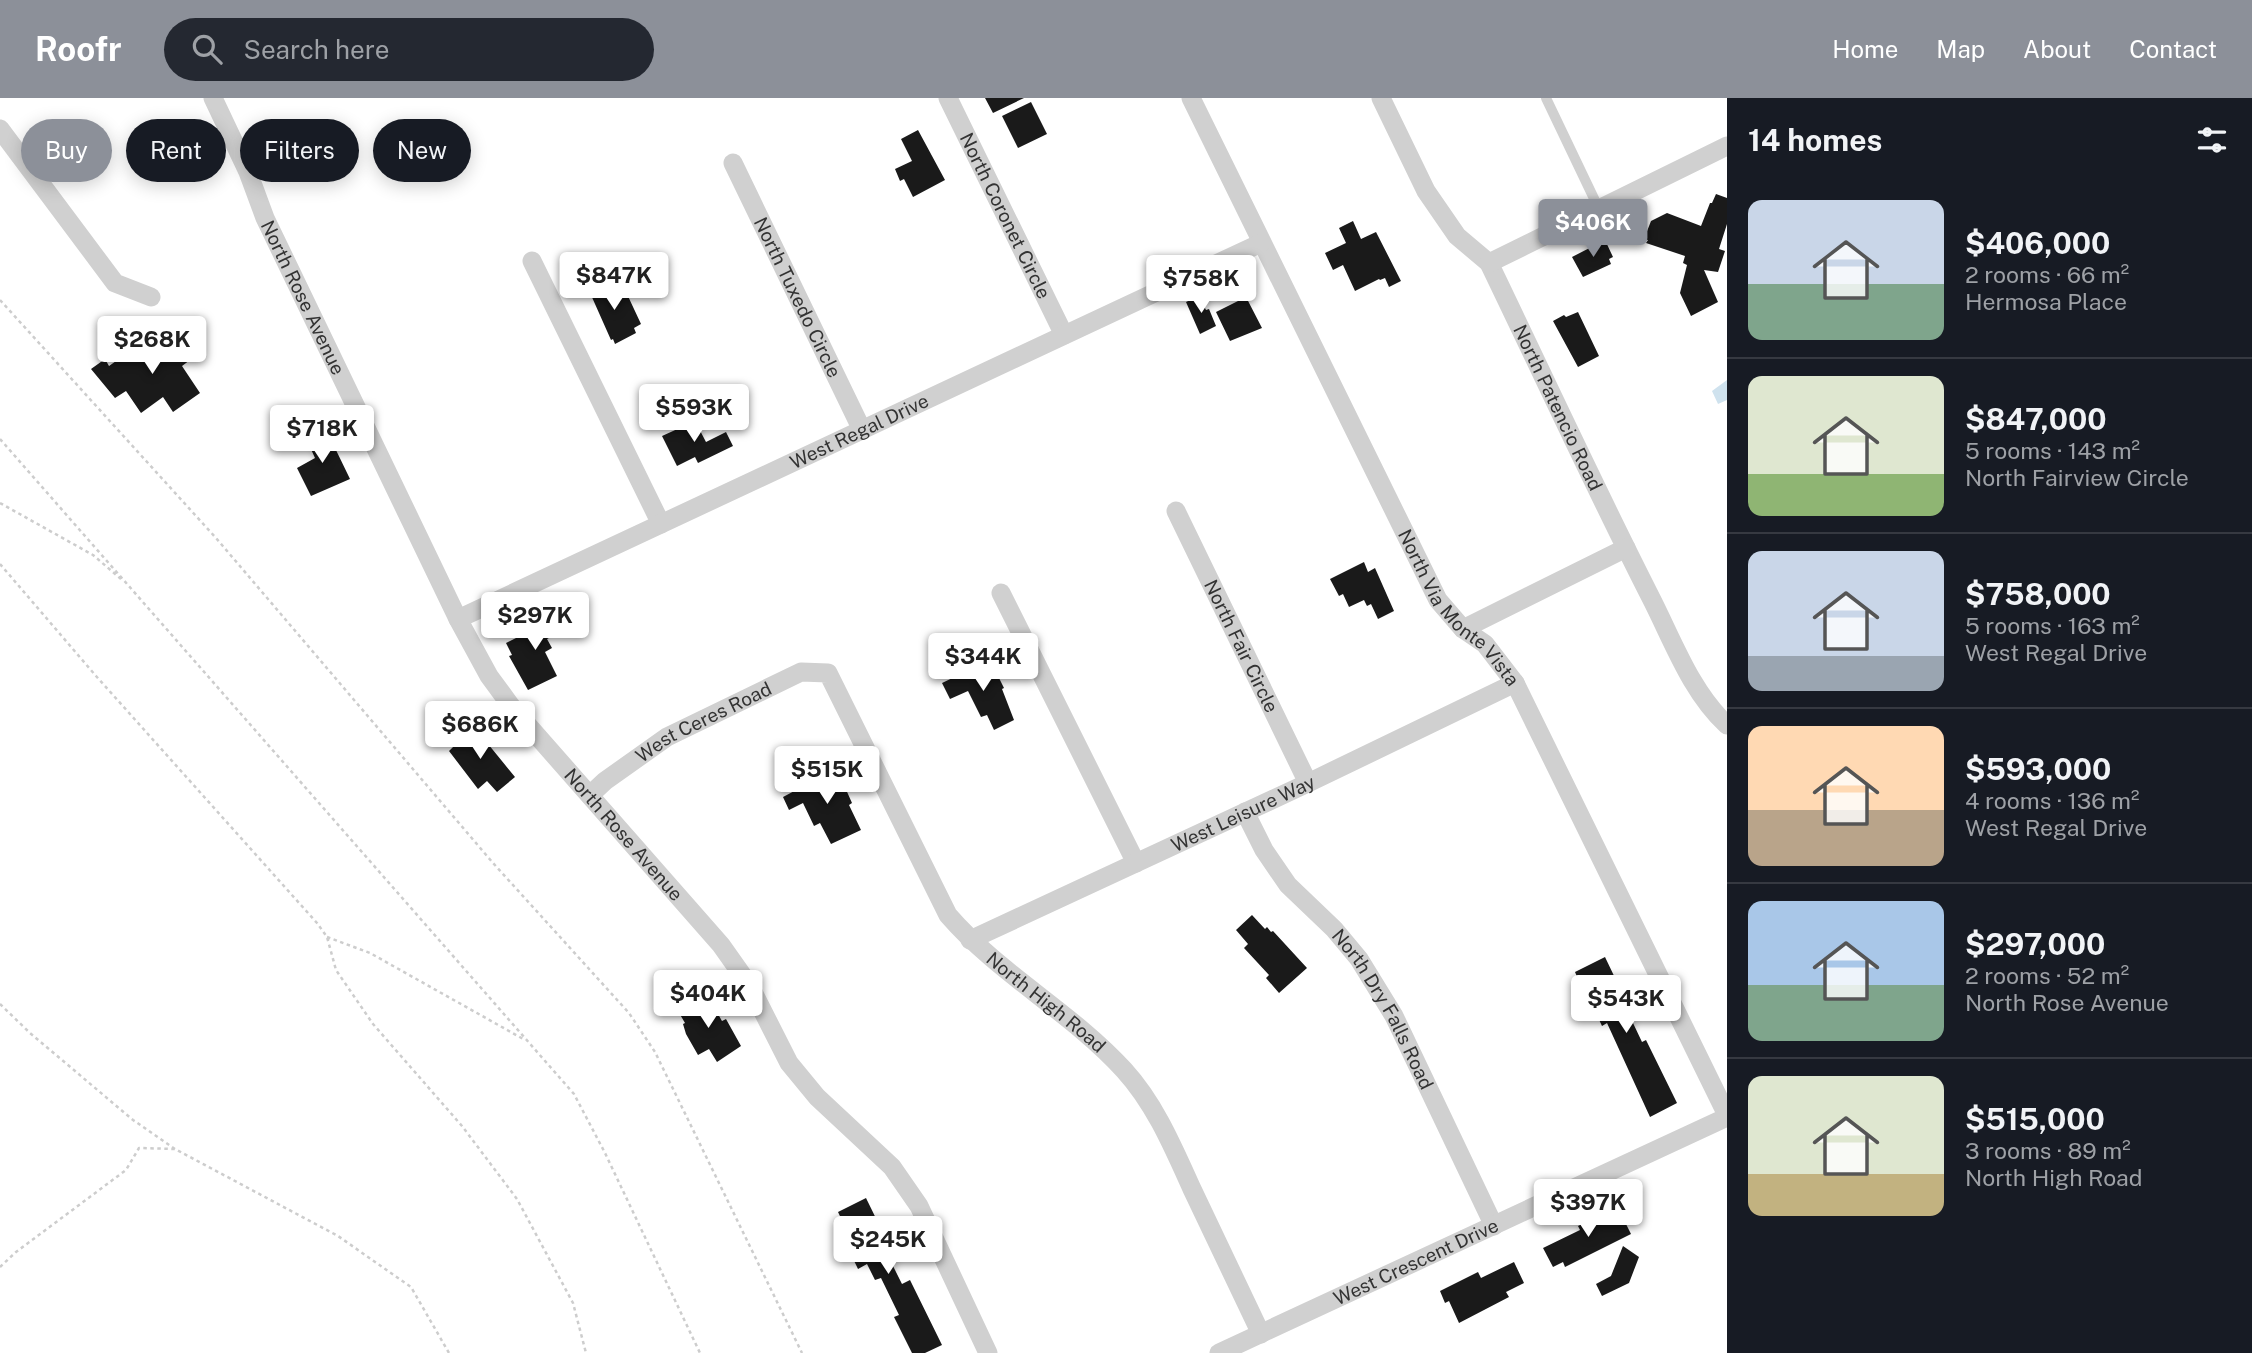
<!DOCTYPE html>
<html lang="en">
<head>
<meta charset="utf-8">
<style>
	body { margin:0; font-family:"Public Sans",sans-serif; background:#242831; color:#f1f3f6; height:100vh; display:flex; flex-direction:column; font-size:26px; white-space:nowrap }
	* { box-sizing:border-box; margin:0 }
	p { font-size:23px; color:#9ea1a6 }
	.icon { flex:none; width:38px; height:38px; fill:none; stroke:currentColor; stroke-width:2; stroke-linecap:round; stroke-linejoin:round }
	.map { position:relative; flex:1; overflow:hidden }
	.drawer { display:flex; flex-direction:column; background:#171b24; width:525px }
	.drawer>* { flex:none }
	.top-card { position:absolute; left:21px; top:21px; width:665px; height:63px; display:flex; gap:14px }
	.price { position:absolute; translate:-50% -60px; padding:0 16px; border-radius:7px; background:#fff; color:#222; font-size:23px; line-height:46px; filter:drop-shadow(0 2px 4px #0008) }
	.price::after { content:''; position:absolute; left:50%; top:42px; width:21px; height:16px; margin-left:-10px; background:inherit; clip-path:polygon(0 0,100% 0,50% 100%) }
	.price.active { background:#8c9099; color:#fff }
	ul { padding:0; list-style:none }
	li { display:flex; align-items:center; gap:21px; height:175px; padding:0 21px }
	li+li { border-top:2px solid #363941 }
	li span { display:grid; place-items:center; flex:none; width:196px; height:140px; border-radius:14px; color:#555 }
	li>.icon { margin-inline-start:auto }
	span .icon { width:84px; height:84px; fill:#fffc; stroke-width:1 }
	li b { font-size:30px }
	h2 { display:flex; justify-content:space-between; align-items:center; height:84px; padding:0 21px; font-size:30px }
	.chip { padding:0 24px; border-radius:32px; background:#171b24; box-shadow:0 4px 18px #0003; font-size:24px; line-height:63px }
	.chip.active { background:#8c9099; color:#fff }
	header { display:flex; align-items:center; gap:42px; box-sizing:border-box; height:98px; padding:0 35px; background:#8c9099; color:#fff }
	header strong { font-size:33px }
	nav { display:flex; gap:38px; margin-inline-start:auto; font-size:24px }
	.search { width:490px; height:63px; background:#242831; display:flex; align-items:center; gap:18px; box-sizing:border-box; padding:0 24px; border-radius:38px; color:#9ea1a6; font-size:26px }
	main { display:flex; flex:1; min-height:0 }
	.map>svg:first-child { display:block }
	.water { fill:#cfe2ee }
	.building { fill:#1a1a1a }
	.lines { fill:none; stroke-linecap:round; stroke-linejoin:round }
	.path { stroke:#cdcdcd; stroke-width:2.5; stroke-dasharray:3.5 3.5; stroke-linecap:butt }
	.lane { stroke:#d0d0d0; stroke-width:10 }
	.street { stroke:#d0d0d0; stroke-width:19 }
	.labels { text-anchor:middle; stroke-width:7; stroke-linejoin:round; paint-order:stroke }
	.street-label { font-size:19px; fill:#333; stroke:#fff }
</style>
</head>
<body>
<header>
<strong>Roofr</strong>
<div class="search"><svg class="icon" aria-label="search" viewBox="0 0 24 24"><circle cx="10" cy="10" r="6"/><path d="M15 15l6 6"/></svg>Search here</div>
<nav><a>Home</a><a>Map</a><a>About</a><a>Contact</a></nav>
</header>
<main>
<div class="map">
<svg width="1727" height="1255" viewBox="0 0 1727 1255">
	<rect width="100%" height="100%" fill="#fff"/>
	<path class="water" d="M1727,282V302L1718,306L1712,293Z"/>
	<path class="building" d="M985,0H1024L993,15Z
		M1031,4L1047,36L1018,50L1002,18Z
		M918,32L945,82L913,99L904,81L900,83L895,71L912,63L901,41Z
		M1716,96L1727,100V126L1719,151L1725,153L1718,174L1704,172L1718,204L1691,218L1680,195L1687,167L1683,165L1685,158L1646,145L1648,142L1644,141L1651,123L1667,115L1701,128L1710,105H1712Z
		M1353,123L1361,141L1376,134L1401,183L1389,189L1385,180L1380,182L1379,181L1355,193L1343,167L1333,172L1325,155L1346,145L1339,130Z
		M1605,142L1613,159L1609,161L1611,166L1583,179L1572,159Z
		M604,180L615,202L627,196L641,226L634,230L636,235L615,246L613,241L611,242L587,188Z
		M1199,198L1206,212L1209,211L1216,228L1200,236L1186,204Z
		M1246,199L1262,230L1230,243L1216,214Z
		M1578,214L1599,258L1578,269L1553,223L1564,217L1566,219Z
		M183,236L198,256L182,268L200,295L173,314L163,299L141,315L126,293L115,300L91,271L105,261L109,268L136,249L143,259L155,251L156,254Z
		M695,323L706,344L726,334L733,348L698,365L695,359L677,368L662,338Z
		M322,329L333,351L335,350L350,381L311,398L297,370L315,360L305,338Z
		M1364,464L1368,474L1375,470L1394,513L1378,521L1371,506L1367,508L1364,502L1349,509L1343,496L1339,498L1330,481Z
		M556,516L564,532L547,541L552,550L545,554L557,578L528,592L509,558L512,557L506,545L522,537L520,533Z
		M990,562L1004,590L1002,591L1014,622L994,632L987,617L981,619L968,593L950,601L942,585Z
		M475,630L515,679L497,694L487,683L478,691L449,653L456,646L452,642L463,633L467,637Z
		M830,674L831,676L835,674L842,688L844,687L852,705L849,707L861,732L831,746L820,725L814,728L803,705L789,712L783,699Z
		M1252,817L1265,831L1267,829L1271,834L1273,833L1307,870L1279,895L1266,880L1269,877L1244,850L1248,846L1236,832Z
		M1605,859L1627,905L1624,906L1642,944L1646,942L1677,1005L1650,1019L1607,925L1602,928L1595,913L1592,914L1575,874Z
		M707,897L722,923L726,921L741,948L717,964L709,951L698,957L686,936L683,926L685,925L678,913Z
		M866,1100L888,1145L883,1148L902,1186L910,1182L942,1247L925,1255H912L894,1219L899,1217L881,1180L875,1182L867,1166L858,1171L844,1142L850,1139L838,1114Z
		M1614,1111L1619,1122L1623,1120L1631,1136L1565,1169L1563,1164L1553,1169L1543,1150L1580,1132L1578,1128Z
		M1623,1148L1639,1159L1629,1185L1602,1198L1596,1186L1611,1178Z
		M1514,1164L1524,1185L1506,1194L1509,1199L1459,1225L1449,1203L1445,1205L1440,1193L1478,1174L1481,1180Z"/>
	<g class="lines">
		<path class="path" d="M0,202L216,440L493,765L629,915L655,954L802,1255
			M0,341L574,996L605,1055L700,1255
			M0,405L93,457L121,481
			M0,466L96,578L317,825L327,839L336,872L373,926L462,1028L517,1101L573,1205L586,1255
			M327,839L370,855L525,942
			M0,906L30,935L133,1022L175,1051L338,1138L411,1189L449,1255
			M0,1169L16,1154L126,1072L139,1050L175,1051"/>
		<path class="lane" d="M1546,0L1599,111"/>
		<g class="street">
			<path id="s1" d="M213,0L248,74L265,120L458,521L489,578L511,608L721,847L750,888L789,965L817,999L892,1069L919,1108L988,1255"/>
			<path id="s2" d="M948,0L1064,237"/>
			<path id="s3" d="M1191,0L1438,502L1463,531L1485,546L1515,585L1727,1017"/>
			<path id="s4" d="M1381,0L1426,93L1457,138L1489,165C1543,277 1595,390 1651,500C1673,543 1691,594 1727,627"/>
			<path d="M0,31L115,185L151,199"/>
			<path id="s5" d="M733,65L862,332"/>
			<path d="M532,163L661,426"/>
			<path d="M1489,165L1727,48"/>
			<path id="s6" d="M1176,413L1308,685"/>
			<path d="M1001,495L1136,765"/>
			<path id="s7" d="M458,521L1261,145"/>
			<path d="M1463,531L1626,450"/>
			<path id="s8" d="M590,697L605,683L667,639L801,574L828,575L948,817C999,876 1071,914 1124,972C1155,1006 1173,1049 1192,1091C1215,1139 1238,1187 1261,1236"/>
			<path id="s9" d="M1245,714L1264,752L1288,787L1334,831L1359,861L1394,918L1494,1128"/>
			<path id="s10" d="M970,842L1308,685L1515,585"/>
			<path id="s11" d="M1219,1255L1727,1019"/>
		</g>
	</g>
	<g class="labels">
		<g class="street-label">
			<text dy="7" stroke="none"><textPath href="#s2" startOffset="131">North Coronet Circle</textPath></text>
			<text dy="7" stroke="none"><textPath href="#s5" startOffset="149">North Tuxedo Circle</textPath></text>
			<text dy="7" stroke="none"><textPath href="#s1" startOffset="219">North Rose Avenue</textPath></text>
			<text dy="7" stroke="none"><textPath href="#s4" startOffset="360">North Patencio Road</textPath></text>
			<text dy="7" stroke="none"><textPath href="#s7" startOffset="443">West Regal Drive</textPath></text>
			<text dy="7" stroke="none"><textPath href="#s3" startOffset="578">North Via Monte Vista</textPath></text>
			<text dy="7" stroke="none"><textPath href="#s6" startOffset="150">North Fair Circle</textPath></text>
			<text dy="7" stroke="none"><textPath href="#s8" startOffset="136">West Ceres Road</textPath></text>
			<text dy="7" stroke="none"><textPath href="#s10" startOffset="301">West Leisure Way</textPath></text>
			<text dy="7" stroke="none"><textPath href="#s1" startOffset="849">North Rose Avenue</textPath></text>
			<text dy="7" stroke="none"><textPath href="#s8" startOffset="674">North High Road</textPath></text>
			<text dy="7" stroke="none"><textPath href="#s9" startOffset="243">North Dry Falls Road</textPath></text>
			<text dy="7" stroke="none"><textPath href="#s11" startOffset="217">West Crescent Drive</textPath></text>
		</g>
	</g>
</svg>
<b class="price active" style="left:1593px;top:161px">$406K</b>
<b class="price" style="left:614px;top:214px">$847K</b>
<b class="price" style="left:1201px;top:217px">$758K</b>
<b class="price" style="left:152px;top:278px">$268K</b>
<b class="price" style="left:694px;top:346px">$593K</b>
<b class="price" style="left:322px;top:367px">$718K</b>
<b class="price" style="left:535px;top:554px">$297K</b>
<b class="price" style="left:983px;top:595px">$344K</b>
<b class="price" style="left:480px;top:663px">$686K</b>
<b class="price" style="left:827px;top:708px">$515K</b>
<b class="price" style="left:708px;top:932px">$404K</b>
<b class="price" style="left:1626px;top:937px">$543K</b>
<b class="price" style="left:1588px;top:1141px">$397K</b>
<b class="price" style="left:888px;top:1178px">$245K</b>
<div class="top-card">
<a class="chip active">Buy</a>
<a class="chip">Rent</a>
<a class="chip">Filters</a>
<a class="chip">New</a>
</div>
</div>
<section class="drawer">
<h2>14 homes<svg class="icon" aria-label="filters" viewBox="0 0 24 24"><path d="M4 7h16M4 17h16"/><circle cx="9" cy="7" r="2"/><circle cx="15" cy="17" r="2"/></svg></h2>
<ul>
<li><span style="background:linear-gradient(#c9d6e8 60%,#7fa58c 0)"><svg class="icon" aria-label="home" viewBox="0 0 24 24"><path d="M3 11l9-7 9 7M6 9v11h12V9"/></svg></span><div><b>$406,000</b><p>2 rooms · 66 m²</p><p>Hermosa Place</p></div></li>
<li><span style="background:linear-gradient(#dfe7d0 70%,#8fb573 0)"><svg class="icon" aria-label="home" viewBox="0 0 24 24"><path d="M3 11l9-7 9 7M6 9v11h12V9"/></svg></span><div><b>$847,000</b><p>5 rooms · 143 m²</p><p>North Fairview Circle</p></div></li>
<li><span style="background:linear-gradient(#c9d6e8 75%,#9aa5b1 0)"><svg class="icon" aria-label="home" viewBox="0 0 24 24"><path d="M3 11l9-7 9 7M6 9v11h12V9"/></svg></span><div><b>$758,000</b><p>5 rooms · 163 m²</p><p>West Regal Drive</p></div></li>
<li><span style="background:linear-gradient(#ffd9b3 60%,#b9a48a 0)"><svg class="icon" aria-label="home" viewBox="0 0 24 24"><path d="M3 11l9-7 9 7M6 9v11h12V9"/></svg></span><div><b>$593,000</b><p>4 rooms · 136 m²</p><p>West Regal Drive</p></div></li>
<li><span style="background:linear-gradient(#a9c7e8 60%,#7fa58c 0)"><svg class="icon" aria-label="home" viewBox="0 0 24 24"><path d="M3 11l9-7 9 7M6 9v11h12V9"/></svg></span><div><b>$297,000</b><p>2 rooms · 52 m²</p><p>North Rose Avenue</p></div></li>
<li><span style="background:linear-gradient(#dfe7d0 70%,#c2b280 0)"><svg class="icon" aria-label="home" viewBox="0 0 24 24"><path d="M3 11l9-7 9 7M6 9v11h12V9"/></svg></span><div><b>$515,000</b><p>3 rooms · 89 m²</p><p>North High Road</p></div></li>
</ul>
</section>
</main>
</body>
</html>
